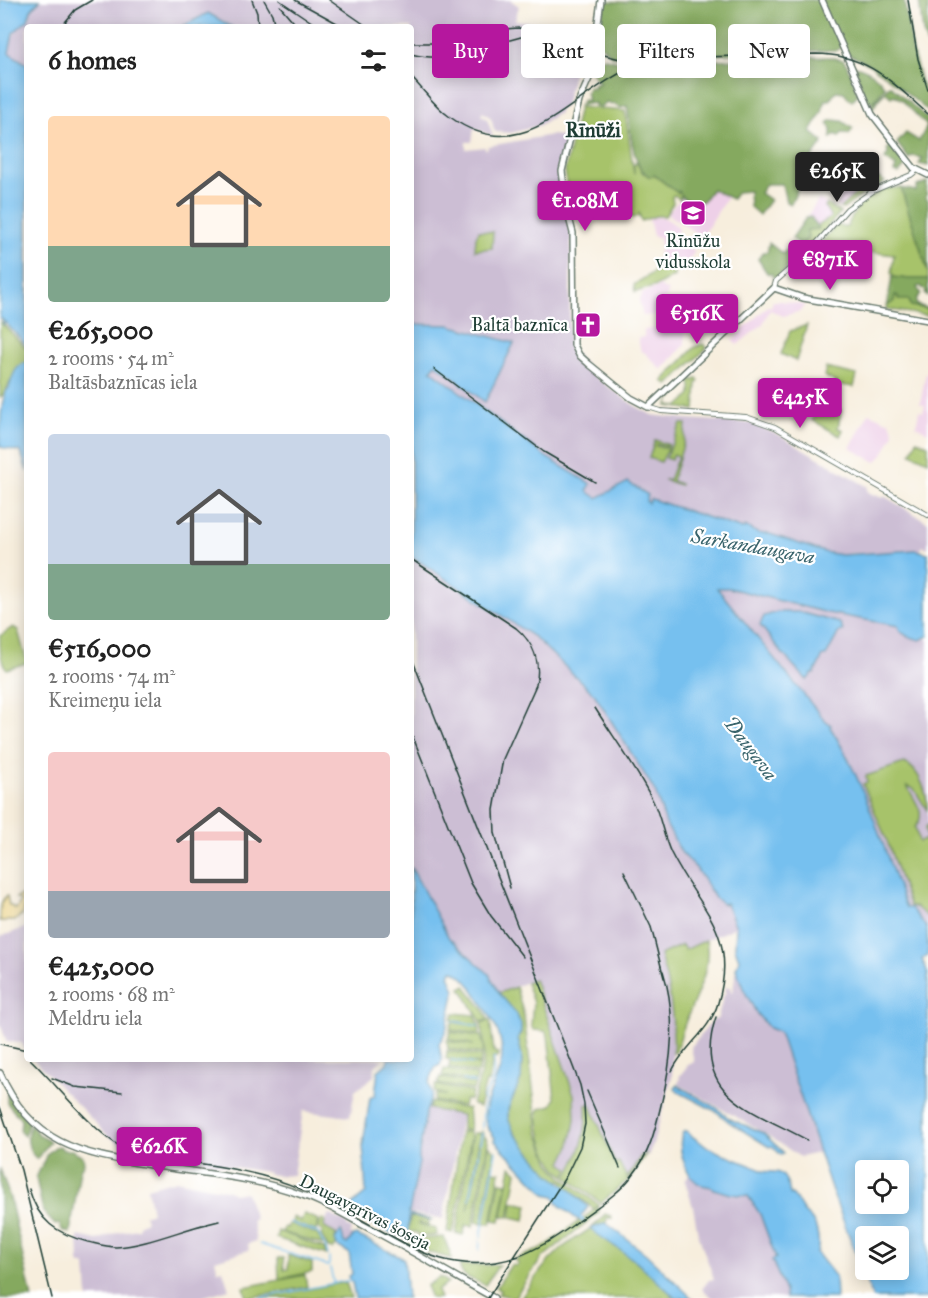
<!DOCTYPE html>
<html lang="en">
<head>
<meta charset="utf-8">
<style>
	body { margin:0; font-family:"IM FELL Great Primer",serif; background:#f6f6f6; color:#222; height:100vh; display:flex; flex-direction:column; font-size:22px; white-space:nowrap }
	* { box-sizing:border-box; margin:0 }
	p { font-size:20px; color:#767676 }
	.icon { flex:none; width:33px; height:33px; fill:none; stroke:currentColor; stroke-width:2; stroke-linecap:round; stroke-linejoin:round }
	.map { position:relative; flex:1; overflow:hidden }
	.drawer { position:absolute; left:24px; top:24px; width:390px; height:1038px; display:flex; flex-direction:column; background:#fff; border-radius:6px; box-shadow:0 3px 15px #0003 }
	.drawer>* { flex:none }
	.banner { position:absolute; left:432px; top:24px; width:405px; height:54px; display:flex; gap:12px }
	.tools { position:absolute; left:855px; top:1160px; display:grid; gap:12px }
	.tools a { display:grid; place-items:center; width:54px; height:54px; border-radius:6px; background:#fff; box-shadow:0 3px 15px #0003; font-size:30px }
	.price { position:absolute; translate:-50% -51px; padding:0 14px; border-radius:6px; background:#b5179e; color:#fff; font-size:20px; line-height:39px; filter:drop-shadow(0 2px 3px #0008) }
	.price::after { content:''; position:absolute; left:50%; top:36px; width:18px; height:14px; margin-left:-9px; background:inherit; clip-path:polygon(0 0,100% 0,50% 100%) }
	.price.active { background:#222; color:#fff }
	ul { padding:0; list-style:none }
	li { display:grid; align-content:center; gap:12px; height:318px; padding:0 24px }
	li span { display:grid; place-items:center; height:186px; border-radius:6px; color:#555 }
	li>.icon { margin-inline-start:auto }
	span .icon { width:108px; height:108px; fill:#fffc; stroke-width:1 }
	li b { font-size:26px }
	h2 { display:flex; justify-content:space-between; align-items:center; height:72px; padding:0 24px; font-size:26px }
	.pill { padding:0 21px; border-radius:6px; background:#fff; box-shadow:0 3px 15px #0003; font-size:21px; line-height:54px }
	.pill.active { background:#b5179e; color:#fff }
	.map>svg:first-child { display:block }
	.built { fill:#eed0e8 }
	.industrial { fill:#ccbed4 }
	.green { fill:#a7c36a; stroke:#63804f; stroke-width:1.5 }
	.forest { fill:#85a95e; stroke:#527349; stroke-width:1.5 }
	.sand { fill:#eeda9e; stroke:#868c69; stroke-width:1.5 }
	.water { fill:#76c0ef; stroke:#4a7e92; stroke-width:1.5; fill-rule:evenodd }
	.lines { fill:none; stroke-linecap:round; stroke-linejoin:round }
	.stream { stroke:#76c0ef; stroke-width:1.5 }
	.canal { stroke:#76c0ef; stroke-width:3 }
	.minor-casing { stroke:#6b7b6f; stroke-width:6 }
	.major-casing { stroke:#6b7b6f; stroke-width:8 }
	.minor { stroke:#fff; stroke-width:4 }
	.major { stroke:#fff; stroke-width:5 }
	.rail { stroke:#1f3d34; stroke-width:1.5 }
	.labels { text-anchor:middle; stroke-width:4.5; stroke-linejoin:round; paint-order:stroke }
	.poi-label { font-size:18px; fill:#1f3d34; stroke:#fff }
	.street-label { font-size:18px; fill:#1f3d34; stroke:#fff }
	.neighbourhood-label { font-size:20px; font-weight:bold; fill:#1f3d34; stroke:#fff }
	.water-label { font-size:20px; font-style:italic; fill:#39646c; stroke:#fff }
</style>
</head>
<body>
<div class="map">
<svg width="928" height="1298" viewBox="0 0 928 1298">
	<rect width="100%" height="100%" fill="#fff"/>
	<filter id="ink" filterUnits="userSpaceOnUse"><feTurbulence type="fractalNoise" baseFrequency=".0167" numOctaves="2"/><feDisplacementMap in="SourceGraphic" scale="12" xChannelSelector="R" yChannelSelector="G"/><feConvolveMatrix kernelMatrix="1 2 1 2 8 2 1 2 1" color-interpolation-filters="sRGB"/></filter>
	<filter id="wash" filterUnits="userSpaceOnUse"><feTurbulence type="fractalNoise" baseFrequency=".008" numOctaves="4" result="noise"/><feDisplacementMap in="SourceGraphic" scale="24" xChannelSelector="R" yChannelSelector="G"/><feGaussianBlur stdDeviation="1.35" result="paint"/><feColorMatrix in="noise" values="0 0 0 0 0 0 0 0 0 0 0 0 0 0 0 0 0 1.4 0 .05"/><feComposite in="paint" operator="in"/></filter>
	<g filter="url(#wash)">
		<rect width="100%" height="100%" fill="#f7eedd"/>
		<path class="built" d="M834,173L846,181L848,177L866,191L843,210L836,206L841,196L831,189L828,184Z
			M712,189L727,197L702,237L667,214L682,197L693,204L703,201Z
			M819,199L840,213L808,250L792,238Z
			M654,217L665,218L680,228L677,231L679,241L695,251L687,263L680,259L673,268L661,265L658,252L661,251L659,238L653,236L649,219Z
			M661,286L663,289L668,290L667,298L663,299L665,314L643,316L639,300L643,293Z
			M773,301H782L805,305L801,311L787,315L783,316L770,310L762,325L737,345L732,340L768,306L771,307Z
			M658,328L667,330L685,329V344L662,370L644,352H641L638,338L644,337V330Z
			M926,372H928V432L916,426L919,411L923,412L925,405L920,404Z
			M869,413L890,422L894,433L883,455L876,462L850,448Z"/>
		<path class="industrial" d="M40,0H510L519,6L515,20L535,23L558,32L578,42L576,45L579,48L565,107L559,110V113L541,125L511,133L496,132L494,130L491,118L483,112L481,115L487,119L493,136L474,128L472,142H466V149L485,147V149H487L488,146L552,135L566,137L559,169L566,215L571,233L569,347L584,363L595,372V377L632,404L652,415L686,419L750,423L781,436L868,487L867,490L870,494L874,496L876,494L883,498L884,496L928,522V548L923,546L920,551L852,553L841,555L824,552L770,534L764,537L752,533L753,531L745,526L744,529L652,499L649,504L597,498L587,492L591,484L546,457L431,370L435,364L514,343L449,325H420L424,327L411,324V27H232L207,13L181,27H27V64L9,55L12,38L18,27L30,18L31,10Z
			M411,556L534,637L595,695L655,791L666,824L676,842L703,878L715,898L723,904L726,903L733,918L736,927L684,950L682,946L660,956L669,988L673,1013L672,1077L653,1144L648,1156L646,1154L641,1156L627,1179L620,1162L615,1163L586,1106V1127L581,1151L571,1170L562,1163L569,1148L573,1131L575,1119L574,1095L534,979L499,993L489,974L449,938L411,867Z
			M718,587L729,588L828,613L898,626L900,630L926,639L928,636V940L927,928L922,921L916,914L906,909L880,837L840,743L829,726L757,636L721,594Z
			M27,927V1053L22,1043L7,1042L0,1024V937Z
			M736,969L757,1014L769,1028L779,1032L819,1153L800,1157L766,1134L678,1084L680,1078L679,1077L688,1065L694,1062L691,1047L714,1019L717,1020L724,994H726L725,988L730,987L731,992L733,991Z
			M33,1059H383L375,1066L374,1076L355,1091L350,1117L303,1111L293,1175L281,1176L269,1174L268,1172L146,1154L128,1148L109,1137Z
			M427,1108L462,1115L443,1219L409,1213Z
			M690,1172L767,1183L816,1298H713L702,1289L709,1280L714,1279L698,1234L693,1207L685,1181Z
			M176,1180L230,1191L234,1194L246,1192L255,1219L252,1220L256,1241L248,1244L249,1250L215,1260L218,1271L223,1270L229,1289L199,1298H88L86,1266L80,1264L79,1261L78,1236L97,1240L119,1232L138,1229L140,1224L146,1221L144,1215L152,1212L147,1188Z
			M329,1214L347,1223V1226L352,1229L350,1234L353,1236L348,1244L344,1242L341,1232L337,1235L324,1226Z"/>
		<path class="green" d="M579,107L625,111L634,174V165L636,162L643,173L654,175L678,193L679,191L681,193L680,199L674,195L672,197L673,203L665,216H656L641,221L639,212V216L632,218L618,207L570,213L565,170Z
			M872,174L885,182L868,191L843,209L840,208L863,187Z
			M887,188H901L928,272V279H909L892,277L893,274L891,273L894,255L870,252L866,269L827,262L814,251L836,225L847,227C856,206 865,197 887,188Z
			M827,204L840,213L808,250L801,245L808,238L806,229H818V226L831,217L825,207Z
			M479,231L493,232L492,248L475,250L476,237Z
			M669,264L673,268L674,276L657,286L635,292L634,285C643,278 654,274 661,265Z
			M894,295L909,300L911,306L928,309V316L886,309Z
			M0,321L27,349V365L19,366L3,395L0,397Z
			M807,325L796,361L781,354L790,331Z
			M703,344L707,348L668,385L663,381L695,347Z
			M826,368L857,375L854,387L841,385L824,376Z
			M697,378L699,381L697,384L695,410L668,406L669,399L685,384L670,400L669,405L678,407L691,395V384L688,382L692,379L694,381Z
			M775,383L787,388L781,404L785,407L781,414L766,406Z
			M823,403L841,410L838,428L843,430L840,436L812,420Z
			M681,424H686L684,442L672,481L680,484V485L664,480H669L678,456L674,454L671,460L666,458Z
			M655,440L669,445L668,447L657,444L656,446L668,449L661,462L649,458Z
			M917,440L928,445V461L911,453Z
			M13,627L18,630L27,663L7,669C0,663 0,648 0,636Z
			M904,763C920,768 928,796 927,810L914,789L907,786C914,800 928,814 915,827L919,842L927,839L925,828L928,825V917L916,907H910L887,841L863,784L867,782L866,776Z
			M706,940C712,969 696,994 686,1021C682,1031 679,1042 676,1052L673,1053C675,1018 670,988 660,955L682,945L685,950Z
			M534,979L574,1095L575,1119L573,1131L569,1148L562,1163L569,1169L565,1176C546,1161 539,1134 538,1111L541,1108L552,1105L555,1099L548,1035L545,1031L534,1030L531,1026L533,1003L526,982Z
			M465,986L483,1009L488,1019L481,1022L461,988Z
			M516,987L524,1016L534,1096H532H534L538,1132L550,1163L562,1177L599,1205L594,1209L563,1184L564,1182L561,1180L559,1182L550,1175L522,1144L514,1133L508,1118V1109L521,1079L522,1056L518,1038L521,1032V1026L499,993Z
			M454,1013L475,1015L479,1025L476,1026H479L480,1034L450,1030L452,1022L474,1025L452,1020Z
			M490,1020L494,1052L499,1053L498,1058H493L489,1082H486L479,1107L472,1104C481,1074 489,1055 481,1023Z
			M450,1032L481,1036L484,1047L482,1054L448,1049L447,1041L474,1045L448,1039Z
			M447,1051L482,1056L480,1064L446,1059Z
			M450,1060L480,1065L478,1073L449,1068Z
			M444,1069L477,1075L476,1082L442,1076Z
			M440,1077L475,1084L473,1090L438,1084Z
			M436,1085L472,1092L470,1100H465L463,1106L434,1101L436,1094L446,1095L434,1092Z
			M431,1102L468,1109L470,1130H462V1115L429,1109Z
			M590,1104L615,1163L619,1162L627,1178L641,1156L646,1154L628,1180L601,1203L567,1177C580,1154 588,1133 586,1105Z
			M461,1132H470L471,1137L453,1233L447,1232Z
			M482,1132L488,1142L473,1226L466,1225L463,1235L456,1234L473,1133H480L468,1210L477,1168Z
			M489,1146L495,1151L482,1223L476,1222Z
			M511,1166L517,1172L509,1217L502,1216Z
			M493,1171L500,1172L491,1224L484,1223Z
			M500,1182L507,1183L500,1221L493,1220Z
			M513,1202L528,1205L525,1220L511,1217Z
			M598,1207L599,1212L596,1215L542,1258L514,1298L498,1294L501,1291L496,1288L511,1265L516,1266L518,1263L514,1260L516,1259L543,1248L579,1221L581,1223L585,1220L584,1218Z
			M304,1214L319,1220L316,1231L292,1223L293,1217L301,1221Z
			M605,1214L611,1216L612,1218H607L606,1223L591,1229L634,1260L676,1298H521C533,1281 544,1264 560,1250C574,1238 597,1227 605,1214Z
			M414,1217L429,1220L428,1226L419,1222L418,1224L436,1229L437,1235L419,1237L418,1233L408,1231L410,1218Z
			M322,1219L325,1221L324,1227L337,1235L335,1238L337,1245L333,1249L328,1248L321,1235L323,1232L318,1228Z
			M289,1223L317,1234L324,1245L282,1232L284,1227L287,1228Z
			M278,1231L324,1248L327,1255L276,1238Z
			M409,1236L412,1240L444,1237L452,1259L431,1253L406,1241Z
			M288,1255L312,1263V1272L279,1279L278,1258H283L284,1270L288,1269Z
			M460,1265H499L485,1285C475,1280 459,1277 460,1265Z
			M305,1275L307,1287L247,1298L244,1287Z
			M440,1277L448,1282L437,1291L440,1298H431L426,1286Z
			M346,1282L351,1298H260L334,1284Z"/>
		<path class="forest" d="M629,0H904L913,53L921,82L928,96V111C901,90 880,66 847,54L843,46L837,50L628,58L612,56L599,43L604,1L626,2Z
			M919,0H928V47L923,33Z
			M829,57L843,60L847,65L858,94L852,101L847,97L844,92L836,91L830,100H825L822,112L811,132L823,142C817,151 808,162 804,172C800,183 796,194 791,204L786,202L782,184H766L760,193L770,200L759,215L750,207L749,191L737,192L732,199L712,189L703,201L693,204L682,197L679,191L678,193L654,175L650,177C631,167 630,126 627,106L621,108L616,106L614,103L611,105L607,102L601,107L595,106V103L580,105L583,100L588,101L586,92L589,86L592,89L597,86H593L594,84L600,83L592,74L595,59L605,58L623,62Z
			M854,66C868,69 877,75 885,87L872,102L867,103Z
			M890,85L928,119V166L919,164L923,158L912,156L909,159L897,143L906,133L919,141L927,126L902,100L894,95L891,97L885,92L870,111L872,104Z
			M832,120L842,121L853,129L849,134L842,133L839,137L836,134L831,138V130L828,123Z
			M891,144L906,165L899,173L894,172L896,167L885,159L888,154L887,150Z
			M927,182L926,198L928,200V272L901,188L916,191L917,186Z
			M811,217L819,229L807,230L808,238L801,245L792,238L806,218Z
			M769,243L783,254L792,243L804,252L779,276L773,278L772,274L767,273L758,259L763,252H767Z
			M892,277L909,279H928V296L925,294L926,291L923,289L921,286L917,287L921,294L917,298L916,304L928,309L911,306L909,300H898V296L895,295L894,301L889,305H887Z
			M7,1094L29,1122L24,1136L20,1132L21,1120L7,1103Z
			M31,1125L39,1135L50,1142L37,1159C27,1151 25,1135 31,1125Z
			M60,1146L63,1150H72L83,1156L84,1163L80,1170L70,1233L63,1231L59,1224L55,1225L43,1212L36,1178L47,1154L55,1147Z
			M0,1168L10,1198L32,1298H0Z"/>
		<path class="sand" d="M21,895L26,901L23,915L20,916L15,921H0C0,912 0,899 7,896L9,905L16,909L21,901L16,898Z"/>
		<path class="water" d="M0,0H40L31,10L28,20L13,33L9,53L27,64V346L5,322L3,326V320L0,318Z
			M208,13L232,27H181Z
			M411,324L449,325L514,343L485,402L436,364L431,370L546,457L591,484L587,491L597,498L628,482L648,495L646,501L648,503L651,499L743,529L745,526C757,533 756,534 770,534L824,552L841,555L916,550L928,553V636L920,640L907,636L900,631L898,626L828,613L729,588H717L826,722L831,725L830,727C864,780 884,849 906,908H911L927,928L928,956L922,959L928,974V1298H873L833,1194L779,1032L769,1028L757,1014L743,988L736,969L739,959L735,948L736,927L726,903L723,904L715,898L696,868L681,852L666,824L655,791L595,695L534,637L411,556ZM866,1170H898V1203H866ZM866,1236H898V1269H866Z
			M27,362V472L21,452L0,447C0,432 0,393 9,388C13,376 14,366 27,362Z
			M799,612L840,623L843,631L839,632L826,656H823L814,674H812L807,680L782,653L760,625L764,616L778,612Z
			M411,867L449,938L489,974L499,993L516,1013L521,1024V1032L518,1038L522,1056L521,1079L508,1109V1118L514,1133L550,1175L571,1190L588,1207L578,1220L559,1205L554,1196L545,1194L494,1140L495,1138C492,1133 489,1131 487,1126C478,1101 504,1077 502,1051C501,1031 490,1016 480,1000C472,988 466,977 452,970L449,975L455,990L446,1031L439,1044L442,1060L440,1065L435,1068L429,1083L432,1094L426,1112L419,1153V1163L409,1213L410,1215L433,1220L409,1216L408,1235L406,1238C392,1235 366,1223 357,1210L351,1211L353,1204L366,1193L363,1144L370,1098L375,1095L378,1071L387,1063L388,1059H411Z
			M677,1085L717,1108L730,1119L763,1133L784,1153L781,1155L772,1146L769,1147L729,1122L717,1112L679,1092L675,1089Z
			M686,1131C710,1153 736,1158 763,1171C769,1173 777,1170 781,1174C787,1178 789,1188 790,1194C797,1198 798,1203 802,1209C804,1214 809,1215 812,1220C818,1228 820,1244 817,1253L835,1276L836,1298H786L785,1291L772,1260L776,1258L760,1214L748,1196L731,1194L714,1189L712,1187C708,1186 703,1186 699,1184C685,1175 676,1146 683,1132Z
			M606,1223L646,1254L692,1298H676L634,1260L590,1229Z
			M341,1231L344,1242L347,1244L353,1236L357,1235L404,1259L407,1298H355L352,1282L348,1277L352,1274L349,1253L337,1246L335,1240Z"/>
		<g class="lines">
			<path class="stream" d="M453,1021L478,1026
				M451,1060L474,1064
				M463,1080L475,1083
				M482,1129L484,1097L493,1079L494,1058
				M470,1199L482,1133
				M289,1222L318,1233L324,1245
				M481,1237L496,1151
				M260,1244L328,1266L329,1264V1258
				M325,1246L328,1255
				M479,1250L480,1241
				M330,1268L334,1284
				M260,1298L351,1280"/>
			<path class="canal" d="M578,1215L583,1221"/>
		</g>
	</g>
	<g filter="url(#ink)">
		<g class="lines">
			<defs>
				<path id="minor" d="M774,288L776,281L809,252L847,209L873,191L911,175L917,170
					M648,407L661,411L746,417L775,427L928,515"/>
				<path id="major" d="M601,0L591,74L579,101L562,171L567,210L573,233L574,345L579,355L589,364L631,398L648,407L774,288L803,298L928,320
					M822,0L872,114L914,168L928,175
					M0,1073C31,1144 80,1154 150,1165C200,1173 254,1177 302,1195C323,1202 343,1214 363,1225C407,1248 450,1274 494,1298"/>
			</defs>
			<use href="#minor" class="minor-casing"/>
			<use href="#major" class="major-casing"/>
			<use href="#minor" class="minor"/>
			<use href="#major" class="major"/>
			<path class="rail" d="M252,0L257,13L258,27
				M264,0L272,14L275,27
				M279,0L319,27
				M295,0L344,27
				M329,0L368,27
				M908,0L918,59L928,90
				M280,6L298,27
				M62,26L75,10L92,0
				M411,43H446L504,29L519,28L563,37L604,55L620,59L816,54C867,54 892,82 928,114
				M492,45L521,37
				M411,54C432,59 448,58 468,52
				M411,77C424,90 434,106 450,117C529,174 575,84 644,63
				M434,369L544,452L595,482
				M411,559L516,628C534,643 541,663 536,685L503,759L494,810L495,833L510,888
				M411,656L572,1064L580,1085L584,1104L585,1124L580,1147L566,1176L488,1298
				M595,708C614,738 637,769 653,801C661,817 663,836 671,853C699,909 739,932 718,1003C710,1031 684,1046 672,1071
				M411,732L471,883L491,916L523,957
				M624,871L651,927L664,978
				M716,1017C690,1096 753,1110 807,1140
				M0,1044L27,1050
				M30,1059C58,1085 102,1145 137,1154C192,1163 249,1167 301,1189C332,1202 363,1221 393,1237C413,1248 433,1259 456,1262C503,1269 536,1252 573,1225C593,1209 617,1196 632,1176C649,1155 655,1131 661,1105C672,1061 677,1016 663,971
				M52,1078L75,1087L122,1092
				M587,1091L620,1168
				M0,1107L21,1170L52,1298
				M29,1189C38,1221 57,1234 88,1242C97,1244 106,1247 116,1247C142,1246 176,1232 202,1225
				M195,1227L219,1221"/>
		</g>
	</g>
	<defs>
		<symbol id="school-square" viewBox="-11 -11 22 22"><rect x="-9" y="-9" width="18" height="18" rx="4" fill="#b5179e" stroke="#fff"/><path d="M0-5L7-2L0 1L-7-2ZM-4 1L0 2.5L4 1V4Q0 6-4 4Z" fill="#fff"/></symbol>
		<symbol id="church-square" viewBox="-11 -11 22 22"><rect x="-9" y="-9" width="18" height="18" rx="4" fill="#b5179e" stroke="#fff"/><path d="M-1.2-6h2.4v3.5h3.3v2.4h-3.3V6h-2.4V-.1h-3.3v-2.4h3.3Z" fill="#fff"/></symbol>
	</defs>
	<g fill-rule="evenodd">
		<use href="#school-square" x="678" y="198" width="30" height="30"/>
		<use href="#church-square" x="573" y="310" width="30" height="30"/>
	</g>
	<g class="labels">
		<g class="poi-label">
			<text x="693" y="247">Rīnūžu<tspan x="693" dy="21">vidusskola</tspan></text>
			<text x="568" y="331" text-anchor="end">Baltā baznīca</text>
		</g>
		<g class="street-label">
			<text transform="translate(365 1212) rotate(27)" y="6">Daugavgrīvas šoseja</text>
		</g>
		<g class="neighbourhood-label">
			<text x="593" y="137">Rīnūži</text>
		</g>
		<g class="water-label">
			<text transform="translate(753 546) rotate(10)" y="7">Sarkandaugava</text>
			<text transform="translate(751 748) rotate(53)" y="7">Daugava</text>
		</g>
	</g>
</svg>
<div class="tools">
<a><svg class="icon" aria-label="locate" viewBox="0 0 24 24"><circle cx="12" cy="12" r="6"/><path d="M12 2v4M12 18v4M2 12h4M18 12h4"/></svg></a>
<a><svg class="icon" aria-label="layers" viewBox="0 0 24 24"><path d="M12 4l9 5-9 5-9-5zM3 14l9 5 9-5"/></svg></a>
</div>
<b class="price active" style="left:837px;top:203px">€265K</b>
<b class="price" style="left:585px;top:232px">€1.08M</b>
<b class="price" style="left:830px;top:291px">€871K</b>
<b class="price" style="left:697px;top:345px">€516K</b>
<b class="price" style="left:800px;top:429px">€425K</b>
<b class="price" style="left:159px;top:1178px">€626K</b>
<div class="banner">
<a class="pill active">Buy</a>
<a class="pill">Rent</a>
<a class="pill">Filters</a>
<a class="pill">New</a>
</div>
<section class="drawer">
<h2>6 homes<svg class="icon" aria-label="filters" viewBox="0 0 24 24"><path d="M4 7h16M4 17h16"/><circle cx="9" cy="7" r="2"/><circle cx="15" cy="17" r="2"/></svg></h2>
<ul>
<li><span style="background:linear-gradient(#ffd9b3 70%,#7fa58c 0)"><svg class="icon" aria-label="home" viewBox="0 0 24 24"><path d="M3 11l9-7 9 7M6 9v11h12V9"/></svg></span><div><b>€265,000</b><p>2 rooms · 54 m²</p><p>Baltāsbaznīcas iela</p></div></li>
<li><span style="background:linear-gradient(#c9d6e8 70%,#7fa58c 0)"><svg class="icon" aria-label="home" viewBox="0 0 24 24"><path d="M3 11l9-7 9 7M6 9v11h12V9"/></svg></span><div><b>€516,000</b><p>2 rooms · 74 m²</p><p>Kreimeņu iela</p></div></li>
<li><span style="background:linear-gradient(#f6c9c9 75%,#9aa5b1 0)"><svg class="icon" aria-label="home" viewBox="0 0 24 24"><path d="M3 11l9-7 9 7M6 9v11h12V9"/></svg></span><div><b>€425,000</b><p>2 rooms · 68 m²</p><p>Meldru iela</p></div></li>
</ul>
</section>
</div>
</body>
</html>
